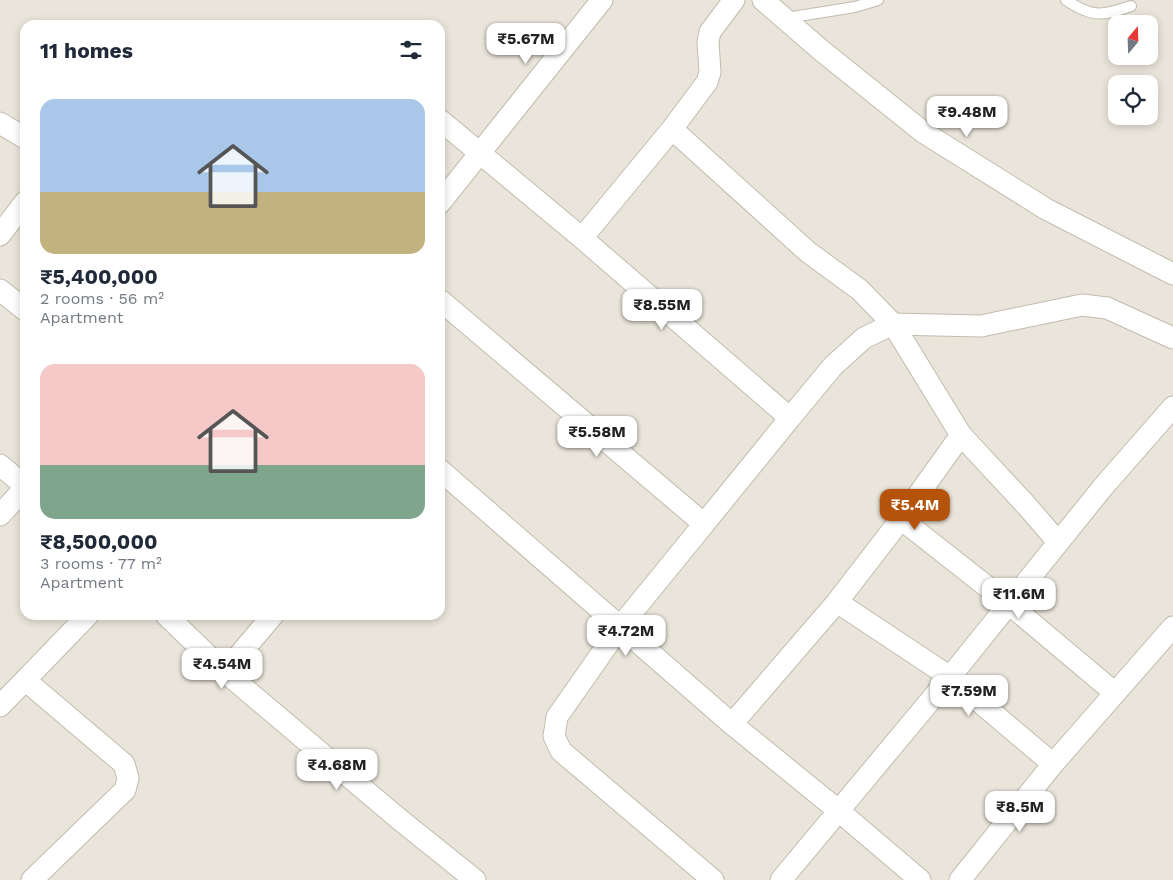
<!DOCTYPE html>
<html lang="en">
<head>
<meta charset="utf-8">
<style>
	body { margin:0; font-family:"Work Sans",sans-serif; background:#f6f6f7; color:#1f2937; height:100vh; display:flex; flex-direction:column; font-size:19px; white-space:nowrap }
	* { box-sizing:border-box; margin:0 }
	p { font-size:16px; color:#747a83 }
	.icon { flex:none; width:28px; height:28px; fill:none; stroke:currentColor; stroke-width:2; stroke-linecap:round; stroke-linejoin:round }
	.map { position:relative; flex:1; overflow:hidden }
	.details { position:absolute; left:20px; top:20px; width:425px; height:600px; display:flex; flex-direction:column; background:#fff; border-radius:15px; box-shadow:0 2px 8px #0003 }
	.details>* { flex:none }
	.needle { width:32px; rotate:19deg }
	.controls { position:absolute; left:1108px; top:15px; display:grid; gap:10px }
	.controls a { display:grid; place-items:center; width:50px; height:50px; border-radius:10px; background:#fff; box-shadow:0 2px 8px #0003; font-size:25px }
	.price { position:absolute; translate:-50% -42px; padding:0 11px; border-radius:10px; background:#fff; color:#222; font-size:16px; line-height:32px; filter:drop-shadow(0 1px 2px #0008) }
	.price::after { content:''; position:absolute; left:50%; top:30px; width:15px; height:11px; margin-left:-8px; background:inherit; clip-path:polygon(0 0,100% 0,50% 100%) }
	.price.on { background:#b45309; color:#fff }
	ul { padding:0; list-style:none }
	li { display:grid; align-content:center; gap:10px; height:265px; padding:0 20px }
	li span { display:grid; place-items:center; height:155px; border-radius:15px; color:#555 }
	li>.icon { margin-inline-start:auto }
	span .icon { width:90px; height:90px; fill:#fffc; stroke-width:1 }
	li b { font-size:21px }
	h2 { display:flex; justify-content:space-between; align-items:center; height:60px; padding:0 20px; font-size:21px }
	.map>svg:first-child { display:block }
	.residential { fill:#eae5da; fill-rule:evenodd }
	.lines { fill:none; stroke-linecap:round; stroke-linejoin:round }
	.service-casing { stroke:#c2bbae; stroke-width:12 }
	.minor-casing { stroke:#c2bbae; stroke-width:23 }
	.service { stroke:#fff; stroke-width:10 }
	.minor { stroke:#fff; stroke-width:21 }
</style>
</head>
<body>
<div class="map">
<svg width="1173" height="880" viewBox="0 0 1173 880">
	<rect width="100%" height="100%" fill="#f6f3ec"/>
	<path class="residential" d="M0,0H1173V880H0ZM1116,24H1149V56H1116ZM25,25H440V615H25ZM1116,84H1149V116H1116Z"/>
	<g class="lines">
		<defs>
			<path id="service" d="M1066,0C1093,18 1102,16 1131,6
				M786,18L855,7L878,0"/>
			<path id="minor" d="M763,0L822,51L923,132L1046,209L1173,274
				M440,120L582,238L790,418L704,524
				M0,123L25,138
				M672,129L808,252L860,290L893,324L981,326L1082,305L1107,308L1173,338
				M440,203L602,0
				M0,235L25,202
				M582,238L672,129L707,82L710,72L708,42L710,32L734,0
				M0,290L25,310
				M440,300L704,524L620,627L557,717L554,736L561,751L713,880
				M790,418L833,366L864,338L893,324L961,435L1026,505L1058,542
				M0,465L25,486
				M440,470L732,724L839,811L920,880
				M0,515L25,488
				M901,519L1009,604L1115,693
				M837,602L901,519L961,435
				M166,615L225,672L273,615
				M225,672L399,819L475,880
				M25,680L124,764L128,778L125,790L32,880
				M0,706L88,615
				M732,724L837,602L950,677L1053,764L1173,627
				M781,880L950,677L1103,487L1173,407
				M960,880L1053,764"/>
		</defs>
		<use href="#service" class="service-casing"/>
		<use href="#minor" class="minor-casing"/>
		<use href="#service" class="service"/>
		<use href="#minor" class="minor"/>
	</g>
</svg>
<div class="controls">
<a><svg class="needle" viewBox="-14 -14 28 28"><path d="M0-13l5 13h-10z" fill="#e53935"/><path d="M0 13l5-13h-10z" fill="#747a83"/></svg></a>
<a><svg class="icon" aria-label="locate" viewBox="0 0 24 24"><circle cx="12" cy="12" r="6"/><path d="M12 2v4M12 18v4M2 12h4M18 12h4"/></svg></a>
</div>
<b class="price" style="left:526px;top:65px">₹5.67M</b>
<b class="price" style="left:967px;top:138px">₹9.48M</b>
<b class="price" style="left:662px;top:331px">₹8.55M</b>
<b class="price" style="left:597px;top:458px">₹5.58M</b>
<b class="price on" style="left:915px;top:531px">₹5.4M</b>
<b class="price" style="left:1019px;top:620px">₹11.6M</b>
<b class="price" style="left:626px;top:657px">₹4.72M</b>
<b class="price" style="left:222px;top:690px">₹4.54M</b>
<b class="price" style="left:969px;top:717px">₹7.59M</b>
<b class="price" style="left:337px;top:791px">₹4.68M</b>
<b class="price" style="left:1020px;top:833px">₹8.5M</b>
<section class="details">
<h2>11 homes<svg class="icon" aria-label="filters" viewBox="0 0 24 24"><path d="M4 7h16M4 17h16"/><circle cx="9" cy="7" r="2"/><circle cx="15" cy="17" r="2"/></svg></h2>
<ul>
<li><span style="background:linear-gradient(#a9c7e8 60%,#c2b280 0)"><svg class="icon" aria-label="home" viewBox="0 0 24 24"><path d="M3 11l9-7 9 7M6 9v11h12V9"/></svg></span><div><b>₹5,400,000</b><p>2 rooms · 56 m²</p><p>Apartment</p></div></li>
<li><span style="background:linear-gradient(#f6c9c9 65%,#7fa58c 0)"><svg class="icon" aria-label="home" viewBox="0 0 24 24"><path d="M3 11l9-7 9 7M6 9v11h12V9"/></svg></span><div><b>₹8,500,000</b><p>3 rooms · 77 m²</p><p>Apartment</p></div></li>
</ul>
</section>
</div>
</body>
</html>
